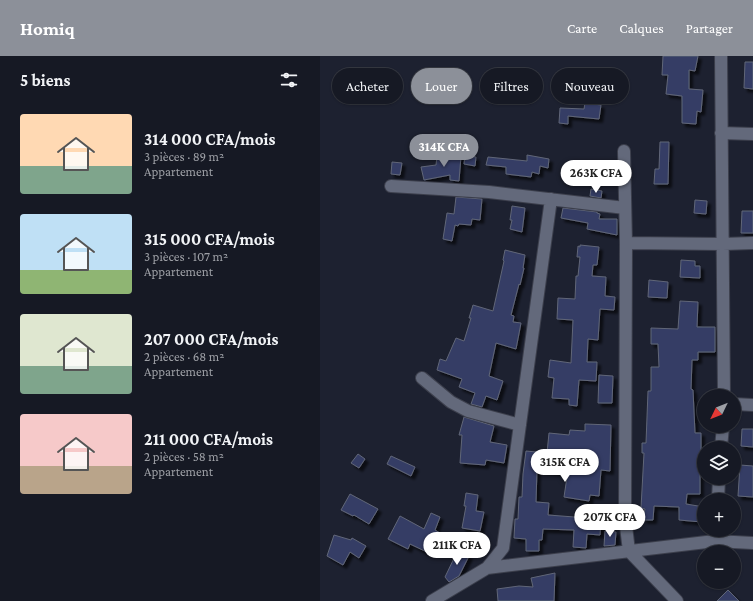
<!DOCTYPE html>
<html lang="fr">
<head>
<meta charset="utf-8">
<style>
	body { margin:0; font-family:"Crimson Pro",serif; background:#232631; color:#f1f3f6; height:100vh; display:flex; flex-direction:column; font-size:15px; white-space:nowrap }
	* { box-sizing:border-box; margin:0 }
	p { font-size:13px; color:#9ea0a6 }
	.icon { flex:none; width:22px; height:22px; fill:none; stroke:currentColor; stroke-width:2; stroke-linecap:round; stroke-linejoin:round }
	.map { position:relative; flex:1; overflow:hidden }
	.sheet { display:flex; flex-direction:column; background:#161924; width:320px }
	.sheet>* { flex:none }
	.banner { position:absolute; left:12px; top:12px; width:361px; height:36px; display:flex; gap:8px }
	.needle { width:26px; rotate:227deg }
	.fabs { position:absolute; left:377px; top:333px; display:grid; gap:8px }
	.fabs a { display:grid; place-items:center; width:44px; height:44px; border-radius:50%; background:#161924; box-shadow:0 1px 3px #0004,0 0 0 1px #353841; font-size:20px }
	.price { position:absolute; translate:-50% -34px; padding:0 9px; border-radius:14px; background:#fff; color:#222; font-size:13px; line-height:26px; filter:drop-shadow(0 1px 2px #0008) }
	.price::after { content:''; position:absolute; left:50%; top:24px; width:12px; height:9px; margin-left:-6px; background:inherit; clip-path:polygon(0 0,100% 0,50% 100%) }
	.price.selected { background:#8c9099; color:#fff }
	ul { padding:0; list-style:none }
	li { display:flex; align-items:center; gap:12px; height:100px; padding:0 20px }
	li span { display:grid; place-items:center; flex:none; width:112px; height:80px; border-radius:4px; color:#555 }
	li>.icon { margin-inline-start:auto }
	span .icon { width:48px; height:48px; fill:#fffc; stroke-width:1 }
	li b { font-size:17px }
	h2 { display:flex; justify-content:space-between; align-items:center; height:48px; padding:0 20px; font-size:17px }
	.chip { padding:0 14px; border-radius:18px; background:#161924; box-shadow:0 1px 3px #0004,0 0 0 1px #353841; font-size:14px; line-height:36px }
	.chip.selected { background:#8c9099; color:#fff }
	header { display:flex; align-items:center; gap:24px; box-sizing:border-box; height:56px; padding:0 20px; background:#8c9099; color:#fff }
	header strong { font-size:19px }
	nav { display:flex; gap:22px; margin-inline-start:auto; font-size:14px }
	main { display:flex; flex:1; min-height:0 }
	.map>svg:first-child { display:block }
	.building { fill:#343e65; stroke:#616678; filter:url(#shadow) }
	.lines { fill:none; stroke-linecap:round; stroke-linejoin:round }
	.minor-casing { stroke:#3c3f4c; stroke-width:14 }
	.minor { stroke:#63697b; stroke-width:12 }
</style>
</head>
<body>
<header>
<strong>Homiq</strong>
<nav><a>Carte</a><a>Calques</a><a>Partager</a></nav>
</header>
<main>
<section class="sheet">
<h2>5 biens<svg class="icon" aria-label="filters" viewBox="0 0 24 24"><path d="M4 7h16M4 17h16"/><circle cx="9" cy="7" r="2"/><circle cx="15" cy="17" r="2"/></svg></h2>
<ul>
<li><span style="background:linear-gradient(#ffd9b3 65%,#7fa58c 0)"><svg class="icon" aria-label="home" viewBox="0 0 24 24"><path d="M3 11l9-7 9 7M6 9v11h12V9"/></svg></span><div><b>314 000 CFA/mois</b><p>3 pièces · 89 m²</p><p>Appartement</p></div></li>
<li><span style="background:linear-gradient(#bfe0f5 70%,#8fb573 0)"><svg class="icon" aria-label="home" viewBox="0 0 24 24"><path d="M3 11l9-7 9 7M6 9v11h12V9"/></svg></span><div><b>315 000 CFA/mois</b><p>3 pièces · 107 m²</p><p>Appartement</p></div></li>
<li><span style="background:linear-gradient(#dfe7d0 65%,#7fa58c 0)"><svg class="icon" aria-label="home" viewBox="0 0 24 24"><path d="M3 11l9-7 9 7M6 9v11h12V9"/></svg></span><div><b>207 000 CFA/mois</b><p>2 pièces · 68 m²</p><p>Appartement</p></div></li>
<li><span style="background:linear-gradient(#f6c9c9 65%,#b9a48a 0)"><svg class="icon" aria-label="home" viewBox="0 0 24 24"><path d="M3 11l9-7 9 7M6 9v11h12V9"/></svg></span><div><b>211 000 CFA/mois</b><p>2 pièces · 58 m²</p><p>Appartement</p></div></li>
</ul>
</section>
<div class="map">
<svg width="433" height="545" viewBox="0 0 433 545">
	<defs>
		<filter id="shadow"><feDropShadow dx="3.5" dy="3.5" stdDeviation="1" flood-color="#0009"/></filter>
	</defs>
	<rect width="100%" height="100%" fill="#1d2130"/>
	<path class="building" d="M343,0H378L375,15L369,14V33L383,34L381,56L377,55L376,68L362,67V40L346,38L348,19H342Z
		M425,6H433V33L424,32Z
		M265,47L281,49L279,63L248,60V68L239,67L240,52L264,53Z
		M340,86H349L348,128H334L335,113H339Z
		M132,99L141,100L139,125L130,124V119L104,124L101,111L116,109L117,100L131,102Z
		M207,99L229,103L228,112L220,110L219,118L212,116L211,121L186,118V111L166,109L168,101L207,105Z
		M145,100L156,101L155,110L144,108Z
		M72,106L82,107L80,119L71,118Z
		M271,133L282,135L281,142L270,140Z
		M136,141L162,143L160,164L152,163L151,169L139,168L138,170L135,169L132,185L123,183L127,157L134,158Z
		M375,144L387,145L386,158L374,157Z
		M192,150L205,152L202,176L190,173L192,164H190Z
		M243,152L277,156V157L280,158L279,163H297V179L267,173L268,167L241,162Z
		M422,155H433V177H421Z
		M260,189L279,191L277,209H273L272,220L286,221L285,240L295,241L294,254L280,253L278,284L268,283L267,306H277L276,325L259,324L257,350L249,349V343L232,342L234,322L228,321L230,304L251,307L253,264L237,263L238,242L255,243L256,220H258L260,201H257L258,190L260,191Z
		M185,194L205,199L203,212H204L200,229L199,228L191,259L194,260L193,266L201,267L196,293L176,287L169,320L183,325L177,344L166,340L162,351L151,348L155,337L139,331L142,323L117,314L120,303L126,305L136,282L144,285L151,262H149L153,249L173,255L184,205L183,204Z
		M361,204L375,205V210H380V222L360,221Z
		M329,224L348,226L347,242L328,241Z
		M360,245L378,246L377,271H395V296H378V304H372L371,333L373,334L375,377H381V397H384V413H380V438H367L366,448L384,451L382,466L359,464V451L334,450L333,464H323L325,453L321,452L324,397H322V387H326L328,335H331V311H339L338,288H331V272L358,273Z
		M279,319L293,320L292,347H278Z
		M144,361L174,370L170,386L187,389L184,407L166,404L165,409L140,407L142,379H139Z
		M265,368L291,369L290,415L281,414L279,440L270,439L269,445L244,441L247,421H245L246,417L217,413L216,446L229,447L228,459L281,463L280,479L267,478L266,492L253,491L254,474L223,473L222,484H219V495H206V483L194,482L195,463H198L199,441H202L203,418L206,395L227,397L229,377L249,379L250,374L265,375Z
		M422,373H433V391L421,390Z
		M38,398L45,403L39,412L31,407Z
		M71,400L95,411L91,420L67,408Z
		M420,409L433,410V441L418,440Z
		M146,437L158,439L156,455L164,456L160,475L142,472L146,450H144Z
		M30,438L58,453L49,468L34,459L33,460L21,454Z
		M111,457L120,461L115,474L120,477L111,498L90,488L88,493L68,483L80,460L104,473Z
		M285,475L296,476L295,489L284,490Z
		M14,479L31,484L32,482L46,490L39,502L30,496L23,509L7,500Z
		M138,494L149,500L139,520L129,526L125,521Z
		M235,517L234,545H178L177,533L199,530L213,531L211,522Z
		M408,534L419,545H397Z"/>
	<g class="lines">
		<defs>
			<path id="minor" d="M401,0L404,340
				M401,77L433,78
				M304,95L306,187L305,462L309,495L357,545
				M71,130L169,136L305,152
				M306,187L403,188L433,187
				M102,322L131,346L148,355L200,369
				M414,348L433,349
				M401,392L403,370
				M398,444L399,422
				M167,512L183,492L231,143
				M112,545L167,512L395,485L433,487"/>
		</defs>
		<use href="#minor" class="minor-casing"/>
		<use href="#minor" class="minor"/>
	</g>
</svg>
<div class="fabs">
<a><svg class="needle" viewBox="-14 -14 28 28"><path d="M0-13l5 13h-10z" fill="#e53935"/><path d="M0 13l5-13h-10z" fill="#9ea0a6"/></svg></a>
<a><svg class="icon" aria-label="layers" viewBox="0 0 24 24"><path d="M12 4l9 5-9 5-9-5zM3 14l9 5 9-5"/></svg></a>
<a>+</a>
<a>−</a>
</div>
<b class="price selected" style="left:124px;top:112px">314K CFA</b>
<b class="price" style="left:276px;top:138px">263K CFA</b>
<b class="price" style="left:245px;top:427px">315K CFA</b>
<b class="price" style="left:290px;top:482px">207K CFA</b>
<b class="price" style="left:137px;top:510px">211K CFA</b>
<div class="banner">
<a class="chip">Acheter</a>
<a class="chip selected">Louer</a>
<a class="chip">Filtres</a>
<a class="chip">Nouveau</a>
</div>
</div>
</main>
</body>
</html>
